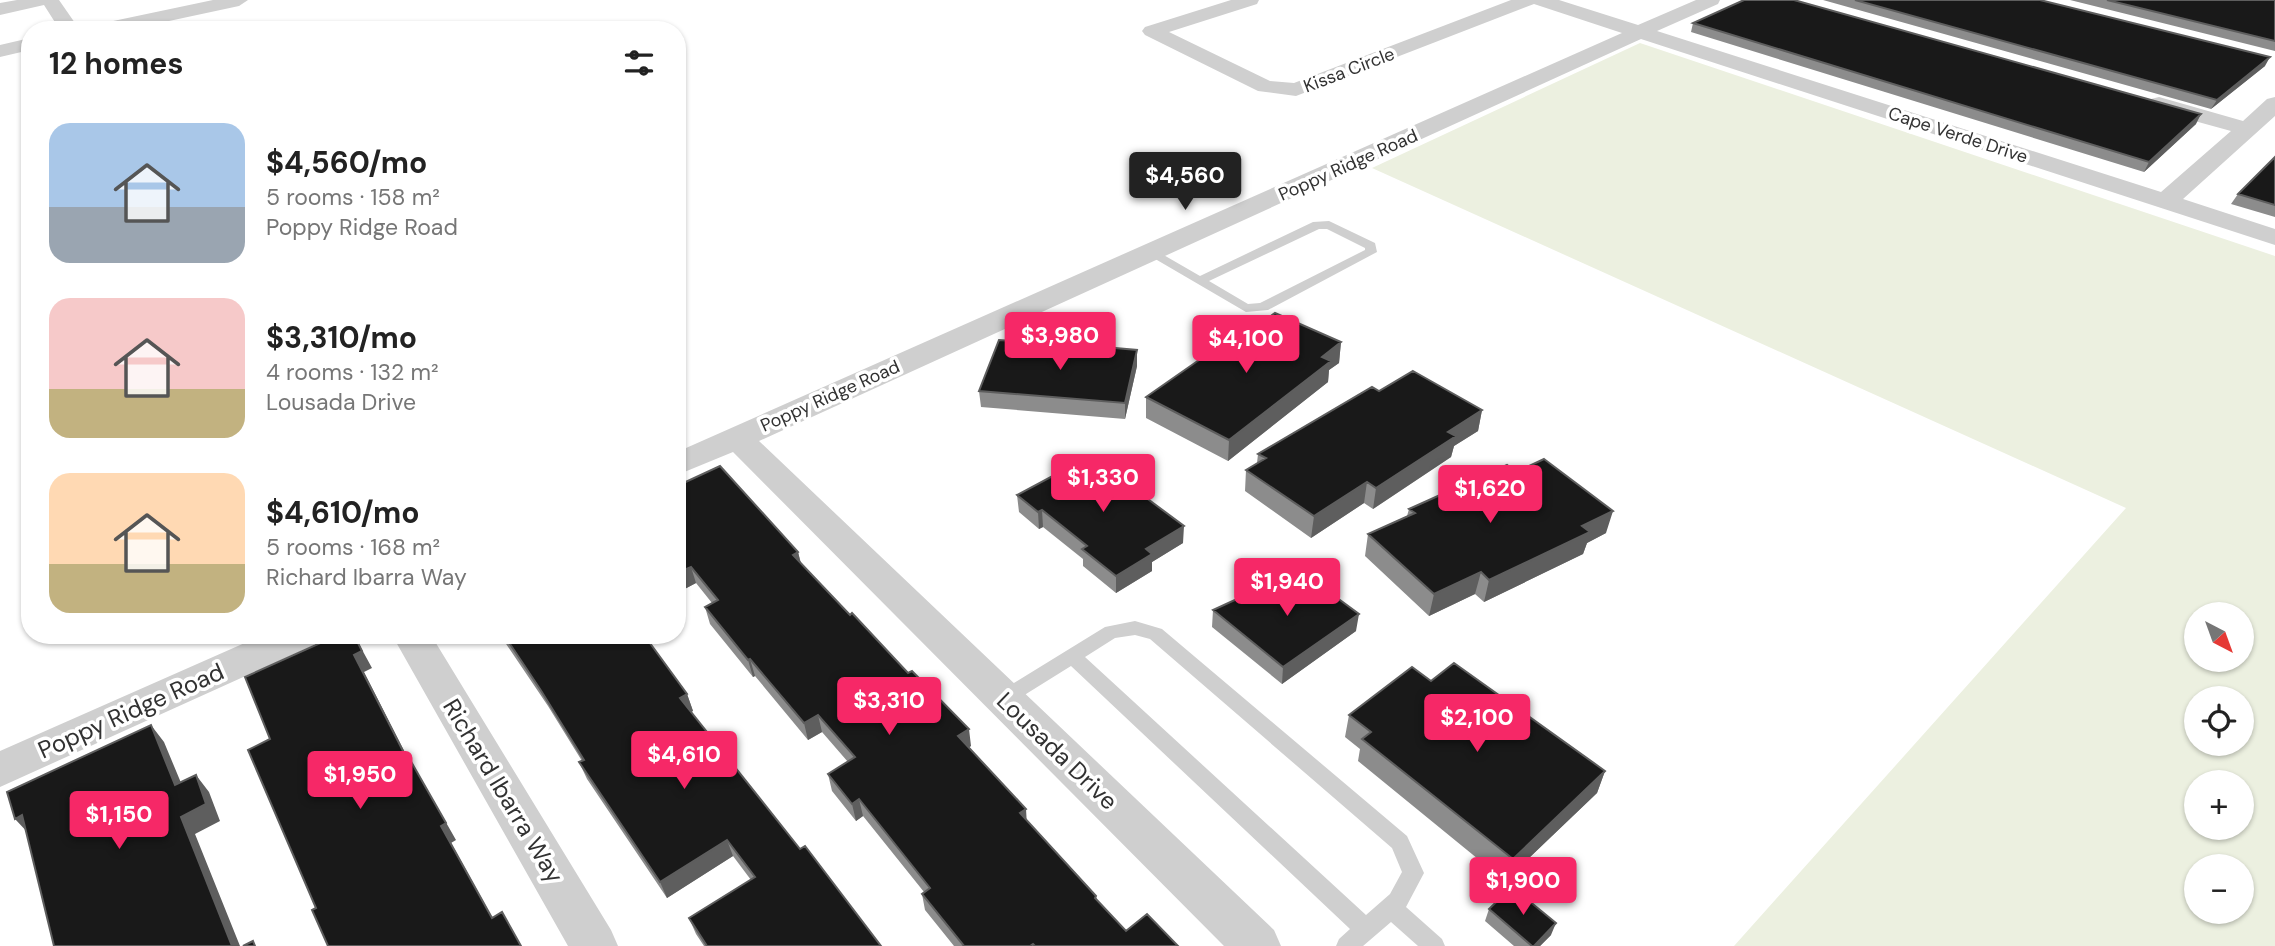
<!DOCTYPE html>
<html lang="en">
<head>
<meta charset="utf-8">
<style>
	body { margin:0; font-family:"DM Sans",sans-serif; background:#f2f2f2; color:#222; height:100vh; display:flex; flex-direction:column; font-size:26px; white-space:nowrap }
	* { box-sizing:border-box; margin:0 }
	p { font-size:23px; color:#767676 }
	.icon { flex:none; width:38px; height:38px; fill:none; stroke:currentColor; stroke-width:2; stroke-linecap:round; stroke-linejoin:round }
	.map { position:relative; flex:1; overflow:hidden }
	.details { position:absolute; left:21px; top:21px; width:665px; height:623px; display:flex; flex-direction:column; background:#fff; border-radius:28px; box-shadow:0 2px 5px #0004 }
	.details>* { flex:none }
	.needle { width:46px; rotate:139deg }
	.tools { position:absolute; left:2184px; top:602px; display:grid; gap:14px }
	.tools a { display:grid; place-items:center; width:70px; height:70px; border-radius:50%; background:#fff; box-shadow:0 2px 5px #0004; font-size:35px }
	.price { position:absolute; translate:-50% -60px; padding:0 16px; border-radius:7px; background:#f62867; color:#fff; font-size:23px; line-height:46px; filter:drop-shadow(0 2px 4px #0008) }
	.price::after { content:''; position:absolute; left:50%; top:42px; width:21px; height:16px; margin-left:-10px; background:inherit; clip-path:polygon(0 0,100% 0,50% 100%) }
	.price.selected { background:#222; color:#fff }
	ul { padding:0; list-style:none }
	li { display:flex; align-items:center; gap:21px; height:175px; padding:0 28px }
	li span { display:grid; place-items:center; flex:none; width:196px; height:140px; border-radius:21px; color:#555 }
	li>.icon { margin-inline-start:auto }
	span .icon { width:84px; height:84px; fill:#fffc; stroke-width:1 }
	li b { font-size:30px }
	h2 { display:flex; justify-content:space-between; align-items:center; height:84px; padding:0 28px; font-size:30px }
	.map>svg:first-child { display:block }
	.green { fill:#ecf0e0; fill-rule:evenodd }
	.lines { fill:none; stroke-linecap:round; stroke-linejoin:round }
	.lane { fill:#cfcfcf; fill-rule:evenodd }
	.street { fill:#cfcfcf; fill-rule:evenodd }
	.wall { fill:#8c8c8c }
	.shaded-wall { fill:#5e5e5e }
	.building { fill:#191919; stroke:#5e5e5e; stroke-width:2 }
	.labels { text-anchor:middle; stroke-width:7; stroke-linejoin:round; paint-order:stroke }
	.far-street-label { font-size:18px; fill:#323232; stroke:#fff }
	.near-street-label { font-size:24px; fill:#323232; stroke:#fff }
</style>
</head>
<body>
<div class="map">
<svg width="2275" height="946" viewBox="0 0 2275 946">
	<rect width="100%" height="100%" fill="#fff"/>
	<path class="green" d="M1640,43L2275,256V946H1734L2126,508L1372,168ZM2196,614H2242V660H2196ZM2196,698H2242V744H2196ZM2196,782H2242V828H2196ZM2196,866H2242V912H2196Z"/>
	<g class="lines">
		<path class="lane" d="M1329,221L1375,243L1377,252L1268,310L1246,312L1145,253L1147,250H1155L1200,276L1313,222ZM1319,229H1327L1365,248V250L1260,303L1248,304L1209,281Z
			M1135,621L1162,629L1407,836L1424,873L1406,907L1442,939L1445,946H1418L1391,922L1363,946H1336L1339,939L1350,929L1071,666L1010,704L1003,706L996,704L993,699L996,694L1105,627ZM1135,635L1150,639L1392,848L1402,872L1390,894L1366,915L1085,657L1115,638Z"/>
		<path class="street" d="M17,0H59L75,23L72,27H58L44,5L0,15V3Z
			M213,0H248L239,6L127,30H89L99,24Z
			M1231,0H1259L1257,4L1169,32L1270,81L1294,83L1511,0H1559L1638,25L1696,0H1720L1718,4L1657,31L2161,192L2231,131L2151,109L2148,104L2151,99L2159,97L2243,121L2267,99L2275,97V116L2183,199L2275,229V245L1641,39L759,441L1274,930L1281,946H1224L733,452L677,475V452L1622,33L1534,4L1296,96L1258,91L1145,35L1142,31L1145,27Z
			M30,38V50L0,57V45Z
			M263,635H319L314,645L0,787V751Z
			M392,635H431L611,930L618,946H568Z"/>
	</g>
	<path class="wall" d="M1823,0H2040L2265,66L2211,109Z
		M2070,0H2275V51Z
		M1693,23L2196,124L2144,172L1691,32Z
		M2275,157V217L2231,204L2238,194Z
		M1258,325L1341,342L1339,363L1329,370L1328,382L1228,461L1146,418V397Z
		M1037,348L1137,366L1125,419L981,407L979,391Z
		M1379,391L1482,410L1478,431L1454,446L1451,457L1373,509L1364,503L1311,538L1245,491L1246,470L1257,463L1258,454Z
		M677,486L798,552L801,563L971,746L969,747L1027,821L1096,896L1097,900L1126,931L1178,946H954L925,910L922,894L924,892L863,816L856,821L832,791L828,774L848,762L822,732L808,740L755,676L753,677L710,624L705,607L712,603L696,583L677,593Z
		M1017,495L1183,543L1152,562V571L1116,593L1083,566V559L1043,527L1039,529L1019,512Z
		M1409,509L1606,533L1587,543L1583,554L1484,602L1475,594L1429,616L1365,556L1368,534L1407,516Z
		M1213,610L1356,631L1282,684L1212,627Z
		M500,635H644L687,694L693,711L691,712L800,849L881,946H704L696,934L689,918L751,880L733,856L667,898L587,779L579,762L582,761L548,706Z
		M1431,681L1605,771L1597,793L1505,881L1358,761L1360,749L1345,737L1349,715Z
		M1489,909L1551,935L1540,946H1514L1485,921Z"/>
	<path class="shaded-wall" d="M2270,57L2265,66L2211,109L2217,100Z
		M2201,114L2196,124L2144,172L2149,162Z
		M1341,342L1339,363L1329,370L1328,382L1228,461L1229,440L1322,357Z
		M1137,350V366L1125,419V403Z
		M1482,410L1478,431L1454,446L1451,457L1373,509L1376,488L1448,432Z
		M1367,482L1364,503L1311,538L1314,516Z
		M1042,510L1043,527L1039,529L1038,512Z
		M1613,511L1606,533L1587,543L1583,554L1484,602L1489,580L1582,526Z
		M1184,526L1183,543L1152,562V571L1116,593V576L1146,549Z
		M798,552L802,569L793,555Z
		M691,567L696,583L677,593V573Z
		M1481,572L1475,594L1429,616L1434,594Z
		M1359,614L1356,631L1282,684L1283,667Z
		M354,635L372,668L364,672L417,776L407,759L354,655Z
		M750,659L755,676L753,677L748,660Z
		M687,694L693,711L686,714L680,698Z
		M818,715L822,732L808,740L804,723Z
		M151,725L164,742L189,802L175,785Z
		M969,729L971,746L960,753L958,736Z
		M1605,771L1597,793L1505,881L1513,859Z
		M196,775L209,792L220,821L195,834L240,946H232L181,817Z
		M419,775L456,840L451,843L502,935L441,826Z
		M859,799L863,816L856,821L852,804Z
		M1026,809L1027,826L1020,813Z
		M22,815L31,836L15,819Z
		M727,840L733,856L667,898L660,882Z
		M1556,923L1551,935L1540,946H1534Z"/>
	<path class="building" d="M1744,0H1794L2201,114L2149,162L1693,23Z
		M1855,0H2040L2270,57L2217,100Z
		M2107,0H2275V41Z
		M2275,157V205L2238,194Z
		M1275,313L1341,342L1322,357L1331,361L1229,440L1146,397L1252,323L1258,325Z
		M999,340L1037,343L1035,348L1092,352L1093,346L1137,350L1125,403L979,391Z
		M1413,371L1482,410L1448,432L1456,436L1376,488L1367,482L1314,516L1246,470L1266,458L1258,454L1372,387L1379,391Z
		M1090,456L1184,526L1146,549L1152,554L1116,576L1082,549L1087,546L1042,510L1038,512L1017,495Z
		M1544,459L1613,511L1582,526L1590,532L1489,580L1481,572L1434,594L1368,534L1415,513L1409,509L1507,465L1516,472Z
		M720,466L798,552L793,555L850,615L852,613L908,673L912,671L969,729L958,736L1026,809L1020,813L1096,896L1095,898L1126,931L1147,914L1178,946H1035L1033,944L1030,946H964L922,894L930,888L859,799L852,804L828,774L855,757L818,715L804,723L750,659L748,660L705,607L718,600L691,567L677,573V486Z
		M1287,576L1304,588L1314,581L1359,614L1283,667L1213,610Z
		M338,635H354L362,651L354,655L407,759L409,758L446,823L441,826L492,918L502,912L521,946H328L312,910L316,908L248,750L270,739L245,677Z
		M504,635H644L687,694L680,698L800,849L805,846L881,946H707L689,918L755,877L727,840L660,882L579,762L584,760L540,689Z
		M1454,663L1605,771L1513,859L1362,739L1371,732L1349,715L1412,667L1431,681Z
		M151,725L175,785L196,775L206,804L181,817L232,946H54L22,815L15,819L7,792Z
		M1512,887L1556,923L1534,946H1532L1489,909Z
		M253,941L255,946H243Z"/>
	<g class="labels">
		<g class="far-street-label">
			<text transform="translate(1349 70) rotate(-21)" y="6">Kissa Circle</text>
			<text transform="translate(1958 135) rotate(18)" y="6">Cape Verde Drive</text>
			<text transform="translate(1348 165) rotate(-24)" y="6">Poppy Ridge Road</text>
			<text transform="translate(830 396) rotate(-24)" y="6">Poppy Ridge Road</text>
		</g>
		<g class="near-street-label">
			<text transform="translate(131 711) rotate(-24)" y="8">Poppy Ridge Road</text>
			<text transform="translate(1057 751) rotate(44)" y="8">Lousada Drive</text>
			<text transform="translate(503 791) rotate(59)" y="8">Richard Ibarra Way</text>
		</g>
	</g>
</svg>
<div class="tools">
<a><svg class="needle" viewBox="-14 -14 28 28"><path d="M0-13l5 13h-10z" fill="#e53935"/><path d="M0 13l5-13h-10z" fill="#767676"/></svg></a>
<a><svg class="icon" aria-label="locate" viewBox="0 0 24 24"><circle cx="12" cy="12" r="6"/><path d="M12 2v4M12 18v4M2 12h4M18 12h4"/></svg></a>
<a>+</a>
<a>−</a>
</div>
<b class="price selected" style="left:1185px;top:212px">$4,560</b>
<b class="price" style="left:1060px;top:372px">$3,980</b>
<b class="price" style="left:1246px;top:375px">$4,100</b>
<b class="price" style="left:1103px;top:514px">$1,330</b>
<b class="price" style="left:1490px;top:525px">$1,620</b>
<b class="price" style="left:1287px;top:618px">$1,940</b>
<b class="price" style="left:889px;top:737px">$3,310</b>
<b class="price" style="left:1477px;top:754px">$2,100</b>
<b class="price" style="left:684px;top:791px">$4,610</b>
<b class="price" style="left:360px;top:811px">$1,950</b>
<b class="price" style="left:119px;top:851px">$1,150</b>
<b class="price" style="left:1523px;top:917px">$1,900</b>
<section class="details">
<h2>12 homes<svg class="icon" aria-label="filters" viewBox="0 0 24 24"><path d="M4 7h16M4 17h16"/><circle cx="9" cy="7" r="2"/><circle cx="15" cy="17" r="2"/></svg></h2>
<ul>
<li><span style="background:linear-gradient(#a9c7e8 60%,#9aa5b1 0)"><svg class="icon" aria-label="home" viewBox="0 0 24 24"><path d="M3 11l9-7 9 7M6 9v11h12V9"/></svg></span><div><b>$4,560/mo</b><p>5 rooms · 158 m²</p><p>Poppy Ridge Road</p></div></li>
<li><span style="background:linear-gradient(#f6c9c9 65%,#c2b280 0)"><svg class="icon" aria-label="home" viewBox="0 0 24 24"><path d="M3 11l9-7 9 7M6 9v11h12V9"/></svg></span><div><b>$3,310/mo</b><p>4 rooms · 132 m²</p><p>Lousada Drive</p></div></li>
<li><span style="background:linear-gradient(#ffd9b3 65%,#c2b280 0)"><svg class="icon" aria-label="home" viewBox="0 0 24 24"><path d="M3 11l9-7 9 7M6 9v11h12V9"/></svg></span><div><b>$4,610/mo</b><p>5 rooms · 168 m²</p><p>Richard Ibarra Way</p></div></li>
</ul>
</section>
</div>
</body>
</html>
